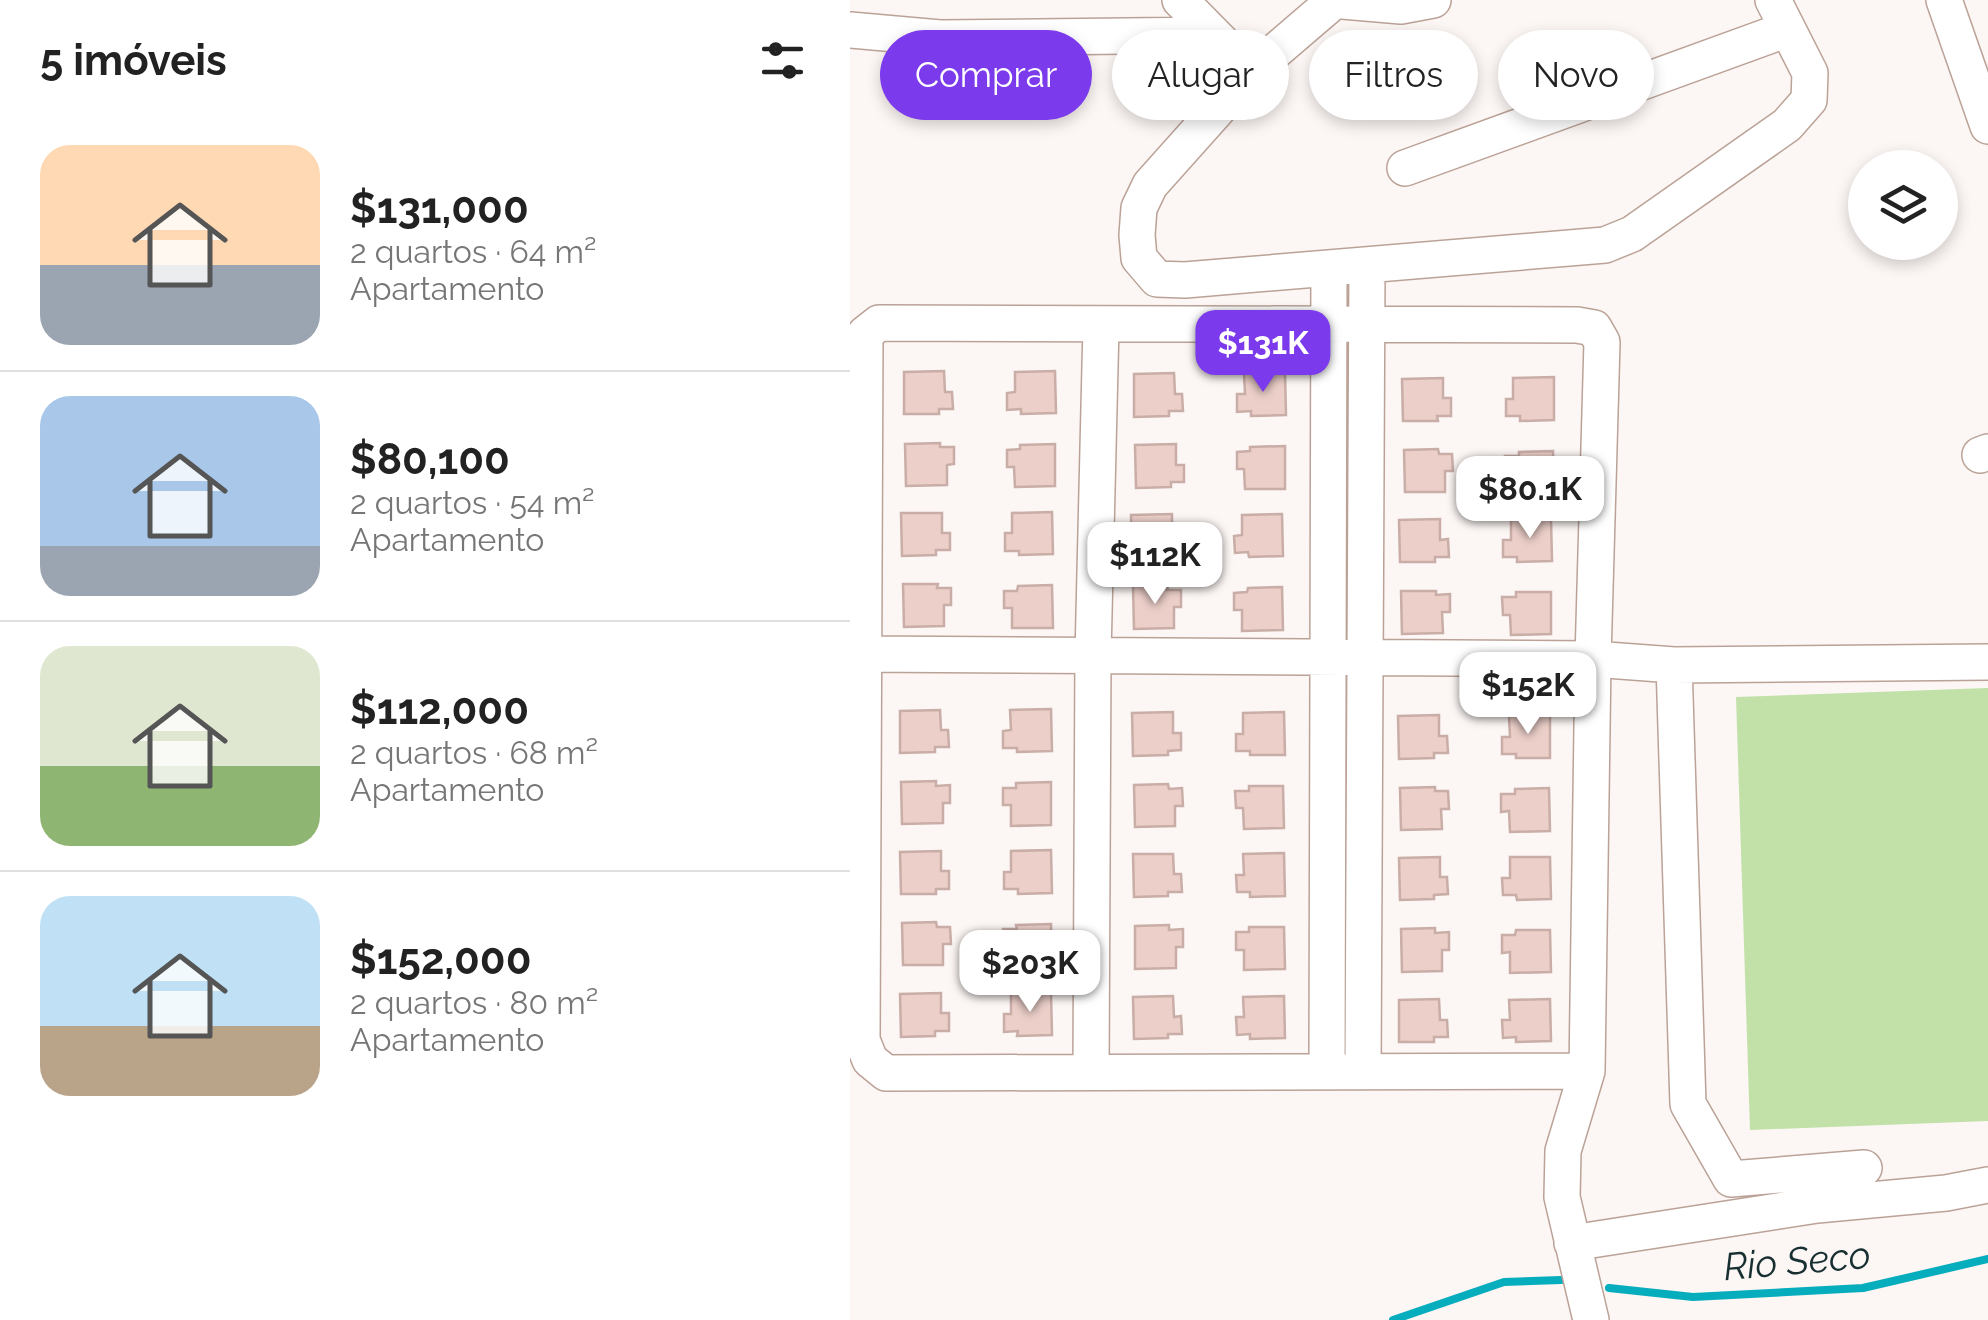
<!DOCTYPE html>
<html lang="pt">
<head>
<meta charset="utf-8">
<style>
	body { margin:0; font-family:Raleway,sans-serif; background:#f6f6f6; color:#222; height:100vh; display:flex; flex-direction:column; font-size:38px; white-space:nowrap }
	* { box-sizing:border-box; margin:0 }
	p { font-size:32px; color:#767676 }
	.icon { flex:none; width:55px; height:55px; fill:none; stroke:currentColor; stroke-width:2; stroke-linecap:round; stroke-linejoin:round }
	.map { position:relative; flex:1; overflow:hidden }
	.drawer { display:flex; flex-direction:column; background:#fff; width:850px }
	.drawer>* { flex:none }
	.top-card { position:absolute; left:30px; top:30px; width:950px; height:90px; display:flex; gap:20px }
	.fabs { position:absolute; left:998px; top:150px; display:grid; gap:20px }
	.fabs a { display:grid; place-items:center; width:110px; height:110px; border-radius:50%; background:#fff; box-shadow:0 5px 15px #0003; font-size:50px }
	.price { position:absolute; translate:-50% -85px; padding:0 22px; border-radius:20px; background:#fff; color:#222; font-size:32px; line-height:65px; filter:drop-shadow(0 2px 5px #0008) }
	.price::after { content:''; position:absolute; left:50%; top:60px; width:30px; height:22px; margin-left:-15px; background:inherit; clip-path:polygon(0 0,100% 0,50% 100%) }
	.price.active { background:#7c3aed; color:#fff }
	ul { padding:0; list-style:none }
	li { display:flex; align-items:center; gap:30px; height:250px; padding:0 40px }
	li+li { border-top:2px solid #e0e0e0 }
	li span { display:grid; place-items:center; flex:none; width:280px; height:200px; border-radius:30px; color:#555 }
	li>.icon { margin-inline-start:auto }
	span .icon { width:120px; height:120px; fill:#fffc; stroke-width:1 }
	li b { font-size:42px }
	h2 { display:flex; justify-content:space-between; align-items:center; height:120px; padding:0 40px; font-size:42px }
	.tag { padding:0 35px; border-radius:45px; background:#fff; box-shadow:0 5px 15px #0003; font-size:35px; line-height:90px }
	.tag.active { background:#7c3aed; color:#fff }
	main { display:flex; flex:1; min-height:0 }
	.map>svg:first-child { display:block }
	.green { fill:#c1e1a9 }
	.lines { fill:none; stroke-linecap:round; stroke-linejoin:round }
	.stream { stroke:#06adbd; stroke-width:8 }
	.building { fill:#eccfc9; stroke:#c9ada7; stroke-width:2.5 }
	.minor-casing { stroke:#bba297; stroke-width:38 }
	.minor { stroke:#fff; stroke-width:35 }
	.labels { text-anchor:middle; stroke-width:10; stroke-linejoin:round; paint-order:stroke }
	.water-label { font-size:38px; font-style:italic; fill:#182f32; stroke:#fcf6f4 }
</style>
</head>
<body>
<main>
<section class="drawer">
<h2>5 imóveis<svg class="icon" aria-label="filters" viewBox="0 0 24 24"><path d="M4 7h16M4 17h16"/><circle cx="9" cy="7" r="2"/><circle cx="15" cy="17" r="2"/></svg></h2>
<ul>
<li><span style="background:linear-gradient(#ffd9b3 60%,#9aa5b1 0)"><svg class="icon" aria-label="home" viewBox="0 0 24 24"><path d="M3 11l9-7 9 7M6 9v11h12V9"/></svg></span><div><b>$131,000</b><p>2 quartos · 64 m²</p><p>Apartamento</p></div></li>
<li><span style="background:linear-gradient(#a9c7e8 75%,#9aa5b1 0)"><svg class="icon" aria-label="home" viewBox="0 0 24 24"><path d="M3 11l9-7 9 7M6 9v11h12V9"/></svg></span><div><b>$80,100</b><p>2 quartos · 54 m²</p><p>Apartamento</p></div></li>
<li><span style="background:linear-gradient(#dfe7d0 60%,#8fb573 0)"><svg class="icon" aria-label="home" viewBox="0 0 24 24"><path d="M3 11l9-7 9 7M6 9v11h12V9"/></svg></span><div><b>$112,000</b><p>2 quartos · 68 m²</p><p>Apartamento</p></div></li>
<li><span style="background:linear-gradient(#bfe0f5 65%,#b9a48a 0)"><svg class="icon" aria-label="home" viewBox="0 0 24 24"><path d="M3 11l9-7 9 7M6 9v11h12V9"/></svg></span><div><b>$152,000</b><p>2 quartos · 80 m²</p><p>Apartamento</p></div></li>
</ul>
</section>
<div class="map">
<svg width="1138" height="1320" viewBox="0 0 1138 1320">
	<rect width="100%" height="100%" fill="#fcf6f4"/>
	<path class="green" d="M1138,688V1121L900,1130L886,697Z"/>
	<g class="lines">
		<path class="stream" d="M759,1288L843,1297L1013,1288L1138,1259
			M543,1320L654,1282L711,1280"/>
	</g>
	<path class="building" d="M94,371L95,392H102L103,409H89V414H54V372Z
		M205,371L206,413L171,414V409L157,410V393L165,392V372Z
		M324,373L325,394H332L333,411H319V416L284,417V374Z
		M394,373H435L436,415L401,416V411L387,412V394H395Z
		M704,377V420L670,421V416H656V399H663V378Z
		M593,378V398H601V416H587L588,421H553L552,379Z
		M90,443V447H104V464L97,465V485L56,486L55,444Z
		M205,444V486L165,487L164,467H157V450L170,449V445Z
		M326,444V465H334V482H321V487L286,488L285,445Z
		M435,446V489H395L394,469H387V452L400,451V447Z
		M588,449L589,454H602L603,471H595V492H555L554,450Z
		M703,451L704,493L664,494L663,474H656L655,456H669V452Z
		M202,512L203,554L169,555V551H155V533H162V513Z
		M51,513H92V533H100V550H86V555L52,556Z
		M322,514V535H330V552L316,553V557L282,558L281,515Z
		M432,514L433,556L399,557L398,552L385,553L384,536L392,535V515Z
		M590,519V540L598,539L599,557H585V562H550L549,520Z
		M701,519L702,561L667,562V557H653V540H661V520Z
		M53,584H88L87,588H101V605H94V626L54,627Z
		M202,585L203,628H162V608H154V591H167L168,586Z
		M283,586H318L317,590H331V607H324V628L284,629Z
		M432,587L433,630L392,631V610H384V593L397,592L398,588Z
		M551,591H586V595L600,594V612H592L593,633L552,634Z
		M666,592H701V634L661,635L660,615H653L652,597H666Z
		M201,709L202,751L167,752V748H153V731L161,730L160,710Z
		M90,710L91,730H98L99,747H85V752L50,753V711Z
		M323,712V733H331V750L318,751V755L283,756L282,713Z
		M434,712L435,755H400V751H386V734H393V713Z
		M589,715V736H597L598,753H584V758L549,759L548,716Z
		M700,715V758H666V754H652V737H660L659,716Z
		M86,781V786L100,785V803H93V823L52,824L51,782Z
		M201,782V825L161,826V805H153V788H166V783Z
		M318,784L319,789L332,788L333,806H325V826L285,827L284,785Z
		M399,786H433L434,828L394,829L393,808H386L385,791H399Z
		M585,787V791H598L599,809H591L592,829L551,830L550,788Z
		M699,788L700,831L660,832L659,811L651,812V794H665V789Z
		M201,850L202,893L168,894V889H154V872H161V851Z
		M91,851V871H99V889H86V894H51L50,852Z
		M434,853L435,896L400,897V892H387L386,875H394L393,854Z
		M283,854H323L324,874H331L332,892H318V896L284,897Z
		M590,857V877H597L598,894L584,895V899L550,900L549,858Z
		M660,857H700L701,899L667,900L666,895H653L652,878H660Z
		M86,922L87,927H100L101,944H93V965H53L52,923Z
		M201,924L202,966L162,967L161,946L154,947L153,929H167L166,925Z
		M319,925V930L333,929V947H326V968L285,969V926Z
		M399,927H434L435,969L394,970V950H386V932H399Z
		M585,928V933L599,932V950H592V971L552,972L551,929Z
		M666,930H700L701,972L660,973V952L652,953V935H665Z
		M91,993V1013H99V1031H85V1036L51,1037L50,994Z
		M161,993H201L202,1035L167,1036L168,1031L154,1032V1014H161Z
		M323,996L324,1017L331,1016L332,1034H318V1038L284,1039L283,997Z
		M434,996L435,1038L400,1039V1034L387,1035L386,1017H394L393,997Z
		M589,999L590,1020H597L598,1037H584V1042H549V1000Z
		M700,999L701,1041L666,1042V1037L653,1038L652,1020H660L659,1000Z"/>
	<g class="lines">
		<defs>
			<path id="minor" d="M330,0L401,72
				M481,0L551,6L583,0
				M485,0L401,72L300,185L289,208L287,235L289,258L307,279L335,280L755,245L782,234L937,125L959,100L960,73L923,0
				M1094,0L1138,126
				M0,30L90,38L364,35
				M555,168L935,30
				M1130,455L1138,452
				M13,654L743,659L824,665L1138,662
				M824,665L838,1104L881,1179L1014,1168
				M513,1071L517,265
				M737,1071L36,1073L20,1060L12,1040L15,334L29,323L727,325L744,328L752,342L743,659L737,1071L713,1151L712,1197L741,1320
				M241,1072L243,655L251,325
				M477,1072L479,268
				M722,1243L967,1205L1096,1193L1138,1185"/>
		</defs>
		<use href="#minor" class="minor-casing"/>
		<use href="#minor" class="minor"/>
	</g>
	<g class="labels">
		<g class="water-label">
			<text transform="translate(947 1261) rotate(-5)" y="13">Rio Seco</text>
		</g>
	</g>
</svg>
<div class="fabs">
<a><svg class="icon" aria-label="layers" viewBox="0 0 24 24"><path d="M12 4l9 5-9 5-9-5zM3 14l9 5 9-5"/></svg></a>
</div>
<b class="price active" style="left:413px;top:395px">$131K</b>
<b class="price" style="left:680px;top:541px">$80.1K</b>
<b class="price" style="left:305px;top:607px">$112K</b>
<b class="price" style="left:678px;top:737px">$152K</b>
<b class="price" style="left:180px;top:1015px">$203K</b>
<div class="top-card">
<a class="tag active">Comprar</a>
<a class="tag">Alugar</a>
<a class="tag">Filtros</a>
<a class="tag">Novo</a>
</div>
</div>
</main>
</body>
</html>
